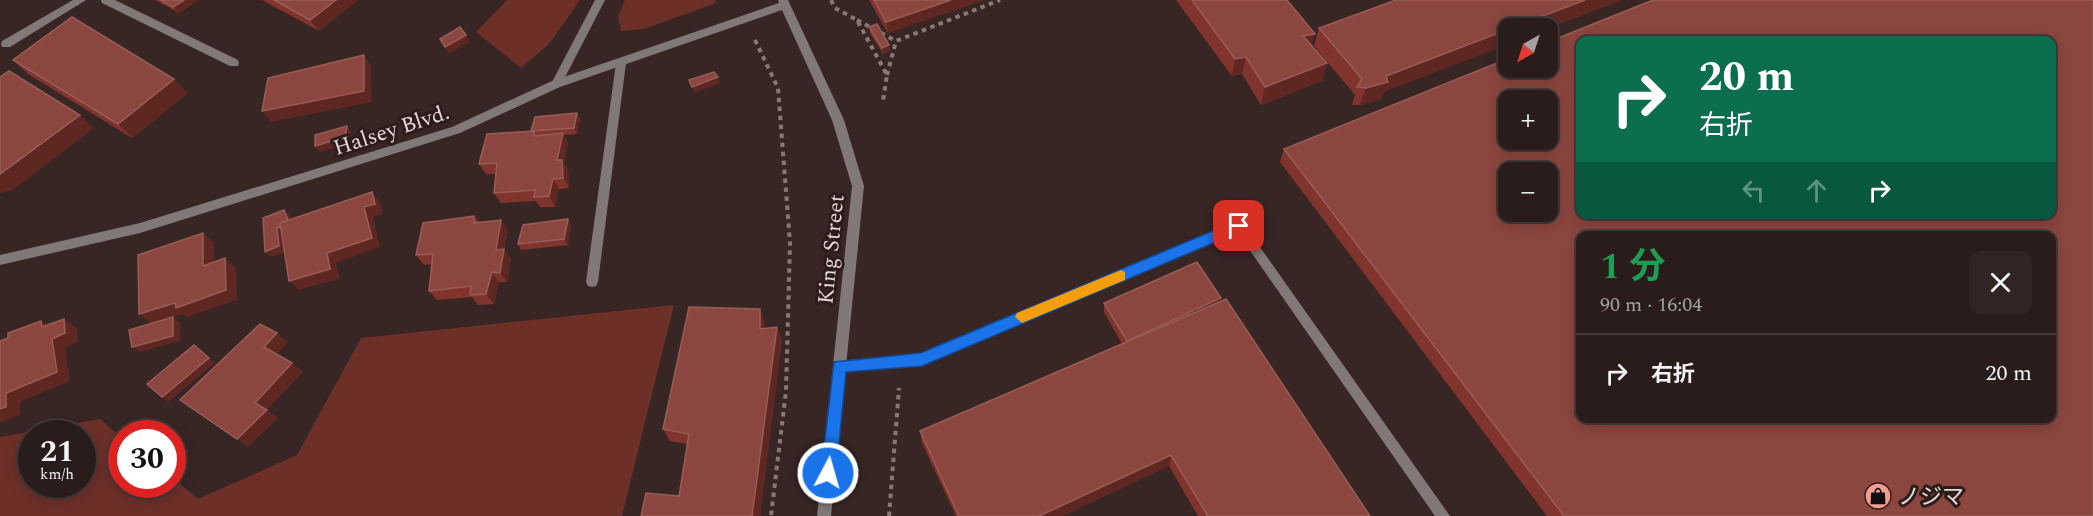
<!DOCTYPE html>
<html lang="ja">
<meta charset="utf-8">
<style>
body{margin:0;font-family:Spectral,"Noto Sans JP",serif;background:#312524;color:#f1f3f6;height:100vh;display:flex;flex-direction:column;font-size:22px;white-space:nowrap}
*{box-sizing:border-box;margin:0}
p{font-size:20px;color:#a5a1a3}
.icon{flex:none;width:33px;height:33px;fill:none;stroke:currentColor;stroke-width:2;stroke-linecap:round;stroke-linejoin:round}
.map{position:relative;flex:1;overflow:hidden}
.details{position:absolute;left:1576px;top:231px;width:480px;height:192px;display:flex;flex-direction:column;background:#291c1b;border-radius:12px;box-shadow:0 3px 15px #0003,0 0 0 2px #453a3a}
.details>*{flex:none}
.hud{position:absolute;left:1576px;top:36px;width:480px;height:183px;border-radius:12px;box-shadow:0 3px 15px #0003,0 0 0 2px #453a3a;background:#0b6e4f;color:#fff;overflow:hidden}
.needle{width:39px;rotate:219deg}
.controls{position:absolute;left:1498px;top:18px;display:grid;gap:12px}
.controls a{display:grid;place-items:center;width:60px;height:60px;border-radius:12px;background:#291c1b;box-shadow:0 3px 15px #0003,0 0 0 2px #453a3a;font-size:30px}
.speed{position:absolute;left:18px;top:420px;display:flex;gap:12px;font-size:30px;font-weight:700;text-align:center}
.speed>*{display:grid;place-content:center;width:78px;height:78px;border-radius:50%;background:#291c1b;box-shadow:0 3px 15px #0003,0 0 0 2px #453a3a;line-height:1}
.speed small{font-size:15px;font-weight:400}
.speed .limit{border:9px solid #d22;background:#fff;color:#111}
.pin{position:absolute;display:grid;place-items:center;width:51px;height:51px;color:#fff;margin:-26px;border-radius:12px;box-shadow:0 3px 9px #0006}
.me{position:absolute;width:66px;margin:-33px;rotate:6deg;stroke-linejoin:round;filter:drop-shadow(0 0 4px #0008)}
.turn{display:flex;align-items:center;gap:21px;height:126px;padding:0 24px;font-size:27px}
.turn .icon{width:78px;height:78px;stroke-width:2.5}
.turn b{display:block;font-size:42px;line-height:51px}
.lanes{display:flex;align-items:center;height:57px;padding:0 24px;background:#0003;justify-content:center;gap:30px;direction:ltr}
.lanes .off{opacity:.35}
.round{display:grid;place-items:center;flex:none;width:63px;height:63px;border-radius:12px;background:#312524}
.headline{display:flex;align-items:center;justify-content:space-between;height:102px;padding:0 24px}
h1{font-size:36px;font-weight:700;line-height:45px;color:#1e9e55}
ul{padding:0;list-style:none}
li{display:flex;align-items:center;gap:18px;height:78px;padding:0 24px;border-top:2px solid #453a3a}
li div{flex:1}
li b{display:block;font-size:22px}
li em{font-style:normal}
.map>svg:first-child{display:block}
.green{fill:#6c3029;fill-rule:evenodd}
.lines{fill:none;stroke-linecap:round;stroke-linejoin:round}
.path{stroke:#887977;stroke-width:4;stroke-dasharray:4.5 4.5;stroke-linecap:butt}
.service{fill:#827877;fill-rule:evenodd}
.minor{fill:#827877;fill-rule:evenodd}
.wall{fill:#80342d}
.shaded-wall{fill:#5e2722}
.building{fill:#8b463f;stroke:#995d57;stroke-width:1.5;fill-rule:evenodd}
.route{fill:#1a73e8;stroke:#114b97;stroke-width:1.5}
.slow{fill:#f59e0b}
.labels{text-anchor:middle;stroke-width:6;stroke-linejoin:round;paint-order:stroke}
.street-label{font-size:22px;fill:#e5d9d7;stroke:#2d1d1a}
.poi-label{font-size:22px;fill:#e5d9d7;stroke:#2d1d1a;text-anchor:start}
</style>
<div class="map">
<svg width="2093" height="516" viewBox="0 0 2093 516">
<rect width="100%" height="100%" fill="#372624"/>
<!-- green -->
<g class="green">
<path d="M 507,0 L 580,0 L 550,43 L 521,68 L 476,32 Z"/>
<path d="M 625,0 L 716,0 L 716,3 L 644,29 L 621,31 L 618,16 Z"/>
<path d="M 674,305 L 622,516 L 0,516 L 0,437 L 100,419 L 121,437 L 122,484 L 172,484 L 173,478 L 198,499 L 297,455 L 361,338 ZM 32,434 L 82,434 L 82,484 L 32,484 Z"/>
</g>
<g class="lines">
<!-- path -->
<g class="path">
<path d="M 831,0 L 835,8 L 857,20 L 887,75 L 883,101"/>
<path d="M 857,20 L 896,41"/>
<path d="M 755,40 L 778,88 L 790,243 L 786,391 L 771,516"/>
<path d="M 887,75 L 896,41 L 1000,0"/>
<path d="M 889,516 L 899,388"/>
</g>
<!-- service -->
<g class="service">
<path d="M 73,0 L 86,0 L 10,47 L 2,47 L 1,44 L 2,41 Z"/>
<path d="M 101,0 L 115,0 L 238,60 L 239,63 L 238,66 L 230,66 L 102,3 Z"/>
<path d="M 595,0 L 605,0 L 560,87 L 552,87 L 551,84 Z"/>
<path d="M 621,59 L 626,63 L 598,282 L 596,286 L 592,287 L 588,286 L 586,282 L 616,63 Z"/>
<path d="M 1239,221 L 1243,223 L 1450,516 L 1435,516 L 1237,232 L 922,365 L 839,373 L 834,371 L 833,367 L 834,363 L 839,361 L 921,353 Z"/>
</g>
<!-- minor -->
<path class="minor" d="M 778,0 L 788,0 L 844,120 L 864,186 L 831,516 L 817,516 L 852,186 L 832,120 L 782,10 L 560,87 L 460,133 L 140,233 L 0,265 L 0,255 L 140,223 L 452,127 L 552,81 L 779,3 Z"/>
</g>
<!-- wall -->
<g class="wall">
<path d="M 155,0 L 198,0 L 179,13 Z"/>
<path d="M 262,0 L 358,0 L 319,31 Z"/>
<path d="M 869,0 L 984,0 L 888,33 Z"/>
<path d="M 1176,0 L 1287,0 L 1315,34 L 1311,46 L 1327,63 L 1322,81 L 1261,105 L 1242,74 L 1232,76 Z"/>
<path d="M 1622,0 L 1548,28 L 1509,28 L 1384,92 L 1381,99 L 1360,105 L 1352,105 L 1355,95 L 1314,46 L 1319,28 Z"/>
<path d="M 869,27 L 889,45 L 890,51 L 883,54 L 870,33 Z"/>
<path d="M 13,60 L 188,93 L 132,138 L 28,74 Z"/>
<path d="M 577,113 L 580,119 L 577,134 L 564,135 L 568,143 L 564,163 L 568,170 L 569,188 L 559,189 L 555,207 L 540,207 L 536,201 L 501,203 L 494,193 L 496,174 L 486,174 L 479,164 L 531,131 Z"/>
<path d="M 1284,149 L 2093,516 L 1547,516 L 1280,162 Z"/>
<path d="M 474,216 L 479,222 L 508,230 L 504,250 L 511,259 L 507,282 L 499,282 L 494,304 L 478,305 L 472,297 L 437,300 L 429,291 L 432,264 L 424,265 L 416,255 Z"/>
<path d="M 568,219 L 571,225 L 568,245 L 521,250 L 518,244 Z"/>
<path d="M 1221,298 L 1220,301 L 1370,516 L 1198,516 L 1169,466 L 1062,516 L 956,516 L 922,443 L 920,431 L 1122,344 L 1104,312 L 1104,303 Z"/>
<path d="M 760,309 L 765,323 L 765,328 L 782,340 L 760,516 L 641,516 L 679,496 L 687,444 L 670,441 L 663,429 Z"/>
</g>
<!-- shaded-wall -->
<g class="shaded-wall">
<path d="M 184,0 L 198,0 L 179,13 L 173,7 Z"/>
<path d="M 336,0 L 358,0 L 319,31 L 310,20 Z"/>
<path d="M 951,0 L 984,0 L 888,33 L 886,22 Z"/>
<path d="M 1585,0 L 1622,0 L 1548,28 L 1511,28 Z"/>
<path d="M 1509,29 L 1509,44 L 1384,92 L 1381,99 L 1360,105 L 1366,88 L 1386,76 Z"/>
<path d="M 1315,34 L 1310,52 L 1303,36 Z"/>
<path d="M 466,35 L 470,42 L 449,53 L 445,47 Z"/>
<path d="M 889,45 L 890,51 L 883,54 L 882,48 Z"/>
<path d="M 364,55 L 371,66 L 372,102 L 271,122 L 262,111 Z"/>
<path d="M 1246,57 L 1242,74 L 1232,76 L 1235,59 Z"/>
<path d="M 1327,63 L 1322,81 L 1261,105 L 1265,87 Z"/>
<path d="M 718,77 L 720,83 L 694,93 L 692,87 Z"/>
<path d="M 174,79 L 188,93 L 132,138 L 118,124 Z"/>
<path d="M 577,113 L 580,119 L 577,134 L 574,128 Z"/>
<path d="M 80,115 L 94,128 L 13,190 L 0,193 L 0,174 Z"/>
<path d="M 347,126 L 351,132 L 350,143 L 320,152 L 315,146 Z"/>
<path d="M 563,133 L 568,143 L 564,163 L 568,170 L 569,188 L 563,178 L 557,160 Z"/>
<path d="M 553,179 L 559,189 L 555,207 L 549,196 Z"/>
<path d="M 372,192 L 380,202 L 383,214 L 373,217 L 380,247 L 336,263 L 340,279 L 299,290 L 289,281 L 327,253 L 364,207 Z"/>
<path d="M 284,210 L 290,215 L 294,230 L 285,252 L 271,257 L 265,252 L 277,228 Z"/>
<path d="M 568,219 L 571,225 L 568,245 L 564,239 Z"/>
<path d="M 501,220 L 508,230 L 504,250 L 511,259 L 507,282 L 500,273 L 496,250 Z"/>
<path d="M 203,233 L 214,243 L 214,275 L 203,266 Z"/>
<path d="M 225,258 L 236,268 L 237,300 L 187,317 L 183,314 L 151,324 L 139,314 Z"/>
<path d="M 492,272 L 499,282 L 494,304 L 486,294 Z"/>
<path d="M 1221,298 L 1219,308 L 1126,350 L 1127,341 Z"/>
<path d="M 760,309 L 765,323 L 765,342 L 760,329 Z"/>
<path d="M 173,317 L 180,323 L 180,341 L 139,352 L 132,347 Z"/>
<path d="M 64,319 L 77,328 L 78,342 L 65,348 L 70,381 L 20,402 L 20,415 L 0,423 L 0,409 L 6,393 L 52,339 Z"/>
<path d="M 41,321 L 55,330 L 42,327 Z"/>
<path d="M 777,327 L 782,340 L 760,516 L 752,516 Z"/>
<path d="M 277,333 L 288,342 L 275,356 L 264,347 Z"/>
<path d="M 194,345 L 215,363 L 168,402 L 162,397 Z"/>
<path d="M 292,363 L 303,372 L 267,410 L 278,418 L 248,447 L 237,439 L 255,403 Z"/>
<path d="M 1171,455 L 1169,466 L 1062,516 L 1039,516 Z"/>
</g>
<!-- building -->
<g class="building">
<path d="M 161,0 L 184,0 L 173,7 Z"/>
<path d="M 274,0 L 336,0 L 310,20 Z"/>
<path d="M 874,0 L 951,0 L 886,22 Z"/>
<path d="M 1192,0 L 1287,0 L 1315,34 L 1303,36 L 1327,63 L 1265,87 L 1246,57 L 1235,59 Z"/>
<path d="M 1396,0 L 1585,0 L 1386,76 L 1388,82 L 1366,88 L 1357,87 L 1362,79 L 1319,28 Z"/>
<path d="M 1653,0 L 2093,0 L 2093,516 L 1564,516 L 1284,149 L 1509,58 L 1509,68 L 1548,68 L 1548,42 ZM 1581,40 L 2052,40 L 2052,214 L 1581,214 ZM 1509,100 L 1548,100 L 1548,140 L 1509,140 ZM 1509,172 L 1548,172 L 1548,212 L 1509,212 ZM 1581,236 L 2052,236 L 2052,418 L 1581,418 Z"/>
<path d="M 72,17 L 174,79 L 118,124 L 13,60 Z"/>
<path d="M 877,24 L 889,45 L 882,48 L 869,27 Z"/>
<path d="M 460,27 L 466,35 L 445,47 L 440,39 Z"/>
<path d="M 364,55 L 364,91 L 262,111 L 268,78 Z"/>
<path d="M 9,71 L 80,115 L 0,174 L 0,77 Z"/>
<path d="M 714,72 L 718,77 L 692,87 L 689,80 Z"/>
<path d="M 577,113 L 574,128 L 531,131 L 535,117 Z"/>
<path d="M 347,126 L 345,137 L 315,146 L 315,135 Z"/>
<path d="M 534,131 L 534,136 L 563,133 L 557,160 L 562,160 L 563,178 L 553,179 L 549,196 L 534,197 L 535,190 L 494,193 L 497,163 L 479,164 L 487,134 Z"/>
<path d="M 372,192 L 375,204 L 364,207 L 372,238 L 327,253 L 330,269 L 289,281 L 280,223 Z"/>
<path d="M 284,210 L 288,220 L 280,223 L 280,227 L 277,228 L 279,246 L 265,252 L 263,218 Z"/>
<path d="M 474,216 L 474,223 L 501,220 L 496,250 L 504,249 L 500,273 L 492,272 L 486,294 L 470,295 L 471,286 L 429,291 L 433,254 L 416,255 L 423,223 Z"/>
<path d="M 568,219 L 564,239 L 518,244 L 523,225 Z"/>
<path d="M 203,233 L 203,266 L 225,258 L 226,290 L 176,308 L 175,303 L 139,314 L 138,255 Z"/>
<path d="M 1197,262 L 1221,298 L 1127,341 L 1104,303 Z"/>
<path d="M 1226,299 L 1370,516 L 1208,516 L 1171,455 L 1039,516 L 959,516 L 920,431 Z"/>
<path d="M 689,307 L 760,309 L 760,329 L 777,327 L 752,516 L 641,516 L 646,493 L 679,496 L 689,434 L 663,429 Z"/>
<path d="M 173,317 L 173,336 L 132,347 L 129,330 Z"/>
<path d="M 64,319 L 65,333 L 52,339 L 57,372 L 6,393 L 6,407 L 0,409 L 0,341 L 8,338 L 8,333 L 41,321 L 42,327 Z"/>
<path d="M 260,324 L 277,333 L 264,347 L 292,363 L 255,403 L 267,410 L 237,439 L 180,400 Z"/>
<path d="M 194,345 L 209,358 L 162,397 L 147,384 Z"/>
</g>
<!-- route -->
<path class="route" d="M 1239,220 L 1246,226 L 1244,230 L 922,366 L 846,372 L 836,473 L 834,478 L 828,480 L 823,478 L 821,473 L 834,362 L 921,353 Z"/>
<!-- slow -->
<path class="slow" d="M 1121,270 L 1125,272 L 1125,280 L 1022,323 L 1015,317 L 1017,313 Z"/>
<!-- icons -->
<defs>
<symbol id="shop-disc" viewBox="-11 -11 22 22"><circle r="9.5" fill="#f59d90" stroke="#2d1d1a"/><path d="M-5-2.5h2.3a2.7 3.5 0 0 1 5.4 0H5L5.5 6h-11ZM-1.5-2.5h3a1.5 2.3 0 0 0-3 0Z" fill="#111"/></symbol>
</defs>
<g fill-rule="evenodd">
<use href="#shop-disc" x="1863" y="481" width="30" height="30"/>
</g>
<g class="labels">
<!-- street labels -->
<g class="street-label">
<text transform="translate(391 129) rotate(-18)" y="8">Halsey Blvd.</text>
<text transform="translate(830 249) rotate(-84)" y="8">King Street</text>
</g>
<!-- poi labels -->
<g class="poi-label">
<text x="1898" y="504">ノジマ</text>
</g>
</g>
</svg>
<div class="controls">
<a><svg class="needle" viewBox="-14 -14 28 28"><path d="M0-13l5 13h-10z" fill="#e53935"/><path d="M0 13l5-13h-10z" fill="#a5a1a3"/></svg></a>
<a>+</a>
<a>−</a>
</div>
<div class="speed"><div>21<small>km/h</small></div><div class="limit">30</div></div>
<div class="pin" style="left:1239px;top:226px;background:#d93025"><svg class="icon" aria-label="arrive" viewBox="0 0 24 24"><path d="M6 21V4h12l-3 4 3 4H6"/></svg></div>
<svg class="me" style="left:828px;top:473px" viewBox="-20 -20 40 40"><circle r="17" fill="#1a73e8" stroke="#fff" stroke-width="3"/><path d="M0-11L8 9 0 5-8 9z" fill="#fff"/></svg>
<div class="hud">
<div class="turn"><svg class="icon" aria-label="right" viewBox="0 0 24 24"><path d="M7 20v-9h11M14 6l5 5-5 5"/></svg><div><b>20 m</b>右折</div></div>
<div class="lanes"><svg class="icon off" aria-label="left" viewBox="0 0 24 24"><path d="M17 20v-9H6M10 6l-5 5 5 5"/></svg><svg class="icon off" aria-label="ahead" viewBox="0 0 24 24"><path d="M12 20V5M6 11l6-6 6 6"/></svg><svg class="icon" aria-label="right" viewBox="0 0 24 24"><path d="M7 20v-9h11M14 6l5 5-5 5"/></svg></div>
</div>
<section class="details">
<div class="headline"><div><h1>1 分</h1><p>90 m · 16:04</p></div><a class="round"><svg class="icon" aria-label="close" viewBox="0 0 24 24"><path d="M6 6l12 12M18 6L6 18"/></svg></a></div>
<ul>
<li><svg class="icon" aria-label="right" viewBox="0 0 24 24"><path d="M7 20v-9h11M14 6l5 5-5 5"/></svg><div><b>右折</b></div><em>20 m</em></li>
</ul>
</section>
</div>
